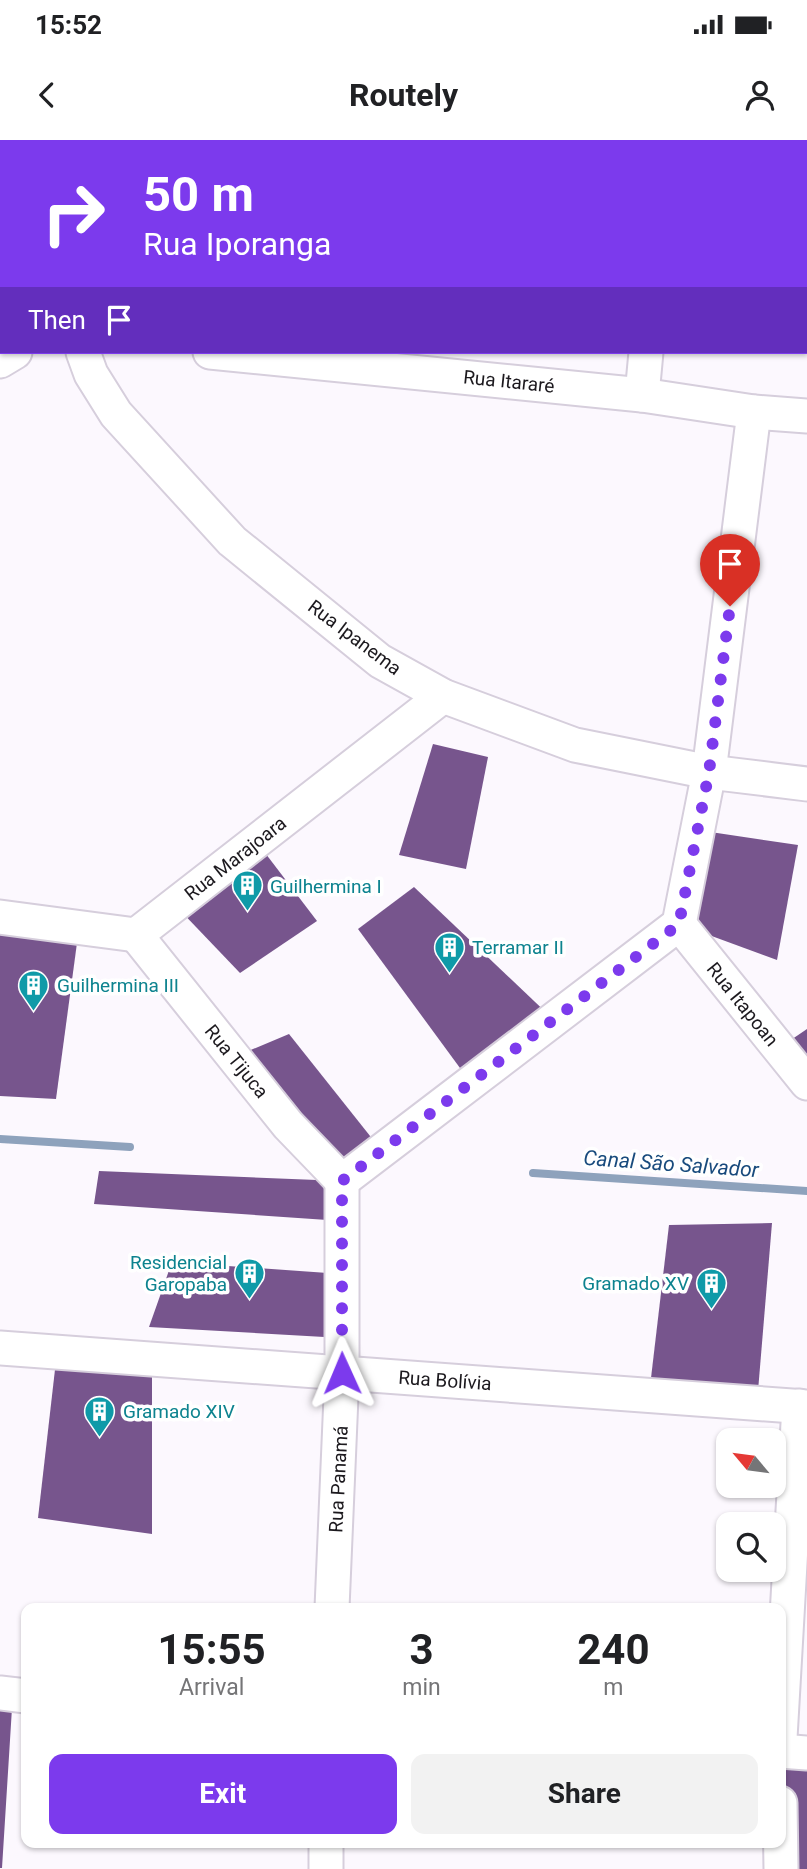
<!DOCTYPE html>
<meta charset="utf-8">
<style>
body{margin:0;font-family:Roboto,sans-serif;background:#f2f2f2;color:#202124;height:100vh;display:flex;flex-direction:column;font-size:26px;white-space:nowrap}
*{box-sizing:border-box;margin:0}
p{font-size:23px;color:#757577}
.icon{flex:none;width:38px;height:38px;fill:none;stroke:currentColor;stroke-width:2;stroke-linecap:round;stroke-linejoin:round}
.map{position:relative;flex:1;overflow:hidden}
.panel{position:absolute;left:21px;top:1463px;width:765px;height:245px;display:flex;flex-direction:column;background:#fff;border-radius:14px;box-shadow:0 2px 5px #0004}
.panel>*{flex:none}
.guide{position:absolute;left:0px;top:0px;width:808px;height:214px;box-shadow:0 2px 5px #0004;background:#7c3aed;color:#fff;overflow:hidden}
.needle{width:46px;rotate:299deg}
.controls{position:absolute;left:716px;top:1288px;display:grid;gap:14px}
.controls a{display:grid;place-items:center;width:70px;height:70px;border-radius:14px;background:#fff;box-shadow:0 2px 5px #0004;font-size:35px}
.pin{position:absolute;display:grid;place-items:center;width:60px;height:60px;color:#fff;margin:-72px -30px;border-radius:50% 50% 50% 0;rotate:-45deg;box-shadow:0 0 7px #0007}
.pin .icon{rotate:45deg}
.me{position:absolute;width:77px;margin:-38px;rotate:359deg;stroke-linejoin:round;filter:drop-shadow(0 0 5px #0008)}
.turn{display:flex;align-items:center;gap:24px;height:147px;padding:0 28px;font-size:32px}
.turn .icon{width:91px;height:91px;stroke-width:2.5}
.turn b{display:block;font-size:49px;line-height:60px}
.then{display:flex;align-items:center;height:66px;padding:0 28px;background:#0003;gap:14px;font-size:26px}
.eta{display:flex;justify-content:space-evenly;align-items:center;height:119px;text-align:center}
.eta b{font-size:42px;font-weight:700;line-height:49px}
.cta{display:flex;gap:14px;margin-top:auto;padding:14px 28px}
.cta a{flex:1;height:80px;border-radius:14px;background:#7c3aed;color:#fff;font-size:28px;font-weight:700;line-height:80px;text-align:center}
.cta a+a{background:#f2f2f2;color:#202124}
.status{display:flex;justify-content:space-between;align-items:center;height:49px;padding:0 35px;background:#fff;direction:ltr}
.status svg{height:19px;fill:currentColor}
header{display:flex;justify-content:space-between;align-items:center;height:91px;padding:0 28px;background:#fff;font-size:32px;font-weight:700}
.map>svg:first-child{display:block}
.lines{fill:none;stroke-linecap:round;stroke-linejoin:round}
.stream{stroke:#8ea2bc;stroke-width:8}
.building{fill:#77558d}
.minor-casing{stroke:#d6cedc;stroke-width:37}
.minor{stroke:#fff;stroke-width:33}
.route{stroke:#7c3aed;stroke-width:12;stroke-dasharray:0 21.6}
.labels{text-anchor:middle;stroke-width:7;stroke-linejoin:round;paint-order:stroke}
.street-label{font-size:19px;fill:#1c191e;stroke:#fff}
.culture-label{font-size:19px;fill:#0d838f;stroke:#fff;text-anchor:start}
.water-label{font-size:21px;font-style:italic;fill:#194b7d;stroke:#fff}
</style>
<div class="status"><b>15:52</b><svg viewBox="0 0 49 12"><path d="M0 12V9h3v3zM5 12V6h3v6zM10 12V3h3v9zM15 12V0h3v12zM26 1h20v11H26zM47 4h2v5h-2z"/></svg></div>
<header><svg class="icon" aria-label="back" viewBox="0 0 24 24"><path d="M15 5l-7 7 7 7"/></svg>Routely<svg class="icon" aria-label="person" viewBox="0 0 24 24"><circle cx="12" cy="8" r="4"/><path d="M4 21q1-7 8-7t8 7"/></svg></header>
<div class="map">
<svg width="807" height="1729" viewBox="0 0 807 1729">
<rect width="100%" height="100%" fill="#fcf8fe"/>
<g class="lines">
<!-- stream -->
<g class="stream">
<path d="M 0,999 L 130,1007"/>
<path d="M 533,1033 L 807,1051"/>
</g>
</g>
<!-- building -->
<g class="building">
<path d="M 433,604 L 488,617 L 466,729 L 399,715 Z"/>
<path d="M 697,690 L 798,705 L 777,820 L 679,784 Z"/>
<path d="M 256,701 L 317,781 L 240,833 L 175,765 Z"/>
<path d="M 414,747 L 554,880 L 471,943 L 358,789 Z"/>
<path d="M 0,777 L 79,788 L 56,959 L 0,956 Z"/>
<path d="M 807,889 L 807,943 L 779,908 Z"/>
<path d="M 289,894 L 382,1011 L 342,1041 L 234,917 Z"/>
<path d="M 99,1031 L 342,1041 L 342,1081 L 94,1064 Z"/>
<path d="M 772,1083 L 757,1263 L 649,1255 L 669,1085 Z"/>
<path d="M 172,1122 L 342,1134 L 342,1198 L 149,1187 Z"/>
<path d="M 57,1212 L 152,1219 L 152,1394 L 38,1378 Z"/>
<path d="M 0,1567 L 12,1568 L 2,1728 L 0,1728 Z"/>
<path d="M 780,1611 L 807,1613 L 807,1729 L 781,1729 Z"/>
</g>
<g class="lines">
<defs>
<g id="minor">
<path d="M 6,2 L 6,0"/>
<path d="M 665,2 L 665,0"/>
<path d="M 0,62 L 2,43"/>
<path d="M 0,115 L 2,116"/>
<path d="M 83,212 L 91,234 L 116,274 L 232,401 L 380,521 L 443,556 L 575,605 L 709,632 L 807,644"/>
<path d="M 210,212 L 642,255 L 754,272 L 807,276"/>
<path d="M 0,221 L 15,212"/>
<path d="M 642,255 L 646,212"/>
<path d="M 0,777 L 136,795 L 443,556"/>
<path d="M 679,784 L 807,943"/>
<path d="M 136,795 L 288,985 L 342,1041"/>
<path d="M 342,1041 L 679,784 L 709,632 L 754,272"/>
<path d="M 0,1208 L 807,1267"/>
<path d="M 332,1468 L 342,1233 L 342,1041"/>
<path d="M 0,1553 L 26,1556"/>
<path d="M 780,1598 L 799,1266"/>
<path d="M 780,1611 L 807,1613"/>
<path d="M 780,1663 L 781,1729"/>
<path d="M 326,1729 L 326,1703"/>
</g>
</defs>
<!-- minor casing -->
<use href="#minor" class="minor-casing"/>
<!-- minor -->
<use href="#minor" class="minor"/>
</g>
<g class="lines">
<!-- route -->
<path class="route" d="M 342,1233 L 342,1041 L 679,784 L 709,632 L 730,466"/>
</g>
<!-- icons -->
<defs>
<symbol id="building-pin" viewBox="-11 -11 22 30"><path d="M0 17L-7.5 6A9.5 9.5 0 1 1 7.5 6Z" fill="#0f9aa8" stroke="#fff"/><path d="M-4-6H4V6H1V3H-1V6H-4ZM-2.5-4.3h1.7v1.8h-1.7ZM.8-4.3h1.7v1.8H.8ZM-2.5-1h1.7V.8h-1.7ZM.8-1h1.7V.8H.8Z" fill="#fff"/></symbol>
</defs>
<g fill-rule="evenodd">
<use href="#building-pin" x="230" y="728" width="35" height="47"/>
<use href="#building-pin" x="432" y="790" width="35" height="47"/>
<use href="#building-pin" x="16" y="828" width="35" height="47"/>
<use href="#building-pin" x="232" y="1116" width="35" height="47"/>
<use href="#building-pin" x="694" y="1126" width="35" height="47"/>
<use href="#building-pin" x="82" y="1254" width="35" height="47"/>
</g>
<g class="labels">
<!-- street labels -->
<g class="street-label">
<text transform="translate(509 241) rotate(6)" y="7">Rua Itararé</text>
<text transform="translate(355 497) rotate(37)" y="7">Rua Ipanema</text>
<text transform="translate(235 718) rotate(-38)" y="7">Rua Marajoara</text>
<text transform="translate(743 864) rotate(51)" y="7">Rua Itapoan</text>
<text transform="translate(237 921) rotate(51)" y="7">Rua Tijuca</text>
<text transform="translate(445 1240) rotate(4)" y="7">Rua Bolívia</text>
<text transform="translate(338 1339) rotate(-87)" y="7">Rua Panamá</text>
</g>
<!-- culture labels -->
<g class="culture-label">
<text x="270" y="753">Guilhermina I</text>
<text x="472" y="814">Terramar II</text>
<text x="57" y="852">Guilhermina III</text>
<text x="227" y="1129" text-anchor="end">Residencial<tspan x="227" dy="22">Garopaba</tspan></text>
<text x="689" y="1150" text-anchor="end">Gramado XV</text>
<text x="123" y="1278">Gramado XIV</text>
</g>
<!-- water labels -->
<g class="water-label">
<text transform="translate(671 1024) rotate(4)" y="7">Canal São Salvador</text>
</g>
</g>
</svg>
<div class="controls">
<a><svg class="needle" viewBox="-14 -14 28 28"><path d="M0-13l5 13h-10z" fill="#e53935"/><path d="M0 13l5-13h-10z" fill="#757577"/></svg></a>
<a><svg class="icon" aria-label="search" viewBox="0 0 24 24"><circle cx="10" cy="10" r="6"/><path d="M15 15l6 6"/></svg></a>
</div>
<div class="pin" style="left:730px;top:466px;background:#d93025"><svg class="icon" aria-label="arrive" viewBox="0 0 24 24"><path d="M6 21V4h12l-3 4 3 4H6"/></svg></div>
<svg class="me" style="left:342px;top:1233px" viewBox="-20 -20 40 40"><path d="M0-17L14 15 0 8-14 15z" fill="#7c3aed" stroke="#fff" stroke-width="4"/></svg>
<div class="guide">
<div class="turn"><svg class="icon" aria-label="right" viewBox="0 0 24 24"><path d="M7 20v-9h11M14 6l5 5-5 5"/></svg><div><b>50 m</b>Rua Iporanga</div></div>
<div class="then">Then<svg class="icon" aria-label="arrive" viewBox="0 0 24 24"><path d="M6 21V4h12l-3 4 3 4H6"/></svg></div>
</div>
<section class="panel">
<div class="eta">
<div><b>15:55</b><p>Arrival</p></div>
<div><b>3</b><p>min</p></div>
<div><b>240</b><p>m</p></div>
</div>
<div class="cta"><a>Exit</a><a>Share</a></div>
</section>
</div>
